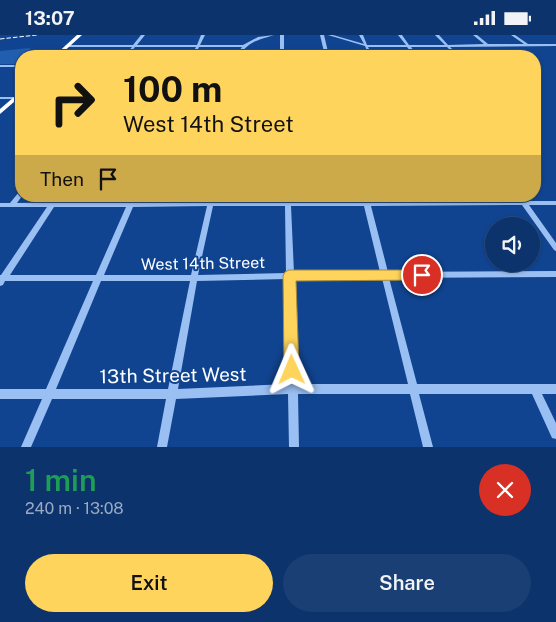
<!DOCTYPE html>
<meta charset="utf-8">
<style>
body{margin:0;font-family:"Public Sans",sans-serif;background:#1a3f74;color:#f1f3f6;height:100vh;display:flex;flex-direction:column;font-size:19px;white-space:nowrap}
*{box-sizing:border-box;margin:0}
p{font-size:16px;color:#9aaac2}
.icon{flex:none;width:28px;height:28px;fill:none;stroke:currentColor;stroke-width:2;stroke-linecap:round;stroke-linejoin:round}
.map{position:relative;height:412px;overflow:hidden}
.side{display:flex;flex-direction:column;background:#0c336c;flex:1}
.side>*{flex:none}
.top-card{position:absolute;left:15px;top:15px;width:526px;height:152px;border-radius:20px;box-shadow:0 1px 4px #0004,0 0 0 1px #2c4e7f;background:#ffd45c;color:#111;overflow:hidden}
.tools{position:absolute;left:485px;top:182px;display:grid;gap:10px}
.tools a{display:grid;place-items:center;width:55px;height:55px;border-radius:50%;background:#0c336c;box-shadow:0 1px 4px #0004,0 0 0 1px #2c4e7f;font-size:25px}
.pin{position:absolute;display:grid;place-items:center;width:42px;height:42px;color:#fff;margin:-21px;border:2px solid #fff;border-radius:50%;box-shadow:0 1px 5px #0007}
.me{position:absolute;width:55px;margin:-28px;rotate:359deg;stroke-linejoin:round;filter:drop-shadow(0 0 4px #0008)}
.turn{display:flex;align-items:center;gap:18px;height:105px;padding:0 25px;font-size:22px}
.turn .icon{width:65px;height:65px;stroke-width:2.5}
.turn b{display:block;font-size:35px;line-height:42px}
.then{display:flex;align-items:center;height:48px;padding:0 25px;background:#0003;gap:10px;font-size:19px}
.round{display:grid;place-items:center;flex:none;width:52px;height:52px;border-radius:26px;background:#1a3f74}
.overview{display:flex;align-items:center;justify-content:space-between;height:85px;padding:0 25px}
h1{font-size:30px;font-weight:600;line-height:38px;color:#1e9e55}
.action{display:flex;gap:10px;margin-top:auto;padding:10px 25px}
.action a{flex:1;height:58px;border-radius:30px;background:#ffd45c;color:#111;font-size:20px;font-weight:600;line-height:58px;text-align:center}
.action a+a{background:#1a3f74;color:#f1f3f6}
.status{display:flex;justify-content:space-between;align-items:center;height:35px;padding:0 25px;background:#0c336c;direction:ltr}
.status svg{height:14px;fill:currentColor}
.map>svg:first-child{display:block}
.green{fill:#215eb0}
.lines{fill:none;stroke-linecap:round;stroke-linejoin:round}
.minor{fill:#9ac0f3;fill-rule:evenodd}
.highway{fill:#fff;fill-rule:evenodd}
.rail{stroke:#fff;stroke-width:1;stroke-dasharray:4.5 2;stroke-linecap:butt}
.route{fill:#ffd45c;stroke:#a68a3c}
.labels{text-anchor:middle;stroke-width:4;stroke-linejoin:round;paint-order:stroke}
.street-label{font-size:16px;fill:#fff;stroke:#104490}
.near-street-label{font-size:19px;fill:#fff;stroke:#104490}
</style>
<div class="status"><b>13:07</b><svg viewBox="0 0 49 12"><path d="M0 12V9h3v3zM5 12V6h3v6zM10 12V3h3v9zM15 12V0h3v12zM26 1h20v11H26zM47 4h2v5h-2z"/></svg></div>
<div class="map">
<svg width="556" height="412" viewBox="0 0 556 412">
<rect width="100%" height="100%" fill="#104490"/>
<!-- green -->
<g class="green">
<path d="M 30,13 L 30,17 L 59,16 L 53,21 L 21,21 L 21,29 L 0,29 L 0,16 Z"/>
<path d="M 365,161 L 519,161 L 524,168 L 366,169 Z"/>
</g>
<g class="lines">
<!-- minor -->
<g class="minor">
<path d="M 141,0 L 145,0 L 137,10 L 197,10 L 201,0 L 205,0 L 200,10 L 243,10 L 258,2 L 274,0 C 257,6 250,5 239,21 L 235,21 L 242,12 L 199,12 L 195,21 L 191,21 L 196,12 L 135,12 L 128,21 L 124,21 L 132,12 L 67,12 L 65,11 L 67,10 L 133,10 Z"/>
<rect x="280" y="0" width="4" height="21"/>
<path d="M 320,0 L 324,0 L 329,21 L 325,21 Z"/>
<path d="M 328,0 L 333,0 L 364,9 L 359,0 L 363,0 L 367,10 L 406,10 L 398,0 L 402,0 L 409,10 L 445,10 L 435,0 L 439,0 L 448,10 L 484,9 L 473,0 L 477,0 L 488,9 L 524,9 L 511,0 L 515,0 L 528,9 L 556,9 L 556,11 L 450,12 L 460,21 L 456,21 L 447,12 L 411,12 L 418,21 L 414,21 L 407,12 L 368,12 L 373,21 L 369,21 L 365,11 Z"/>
<rect x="0" y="30" width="21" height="2"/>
<rect x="0" y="62" width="21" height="2"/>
<path d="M 21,156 L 22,161 L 17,168 L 128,167 L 131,161 L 137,161 L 134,167 L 208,167 L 209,161 L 215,161 L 214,167 L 285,167 L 285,161 L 291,161 L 291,167 L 363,167 L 362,161 L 368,161 L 369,167 L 519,166 L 516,161 L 522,161 L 526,166 L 556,166 L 556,170 L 529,170 L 556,208 L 556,216 L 554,215 L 522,170 L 371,171 L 388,237 L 556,236 L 556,242 L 389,243 L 417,349 L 556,349 L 556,359 L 542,359 L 556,388 L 556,404 L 552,403 L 532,359 L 419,359 L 433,412 L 423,412 L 410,359 L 298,359 L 299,412 L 289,412 L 288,359 L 176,364 L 167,412 L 157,412 L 166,364 L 52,364 L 31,412 L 21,412 L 42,364 L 0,364 L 0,354 L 46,354 L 93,246 L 5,246 L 3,250 L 0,251 L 0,240 L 1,240 L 47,172 L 0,172 L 0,168 L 10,168 L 19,157 ZM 207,171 L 191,240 L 104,240 L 133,172 ZM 213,171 L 285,171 L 286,238 L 198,240 ZM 291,171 L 364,171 L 380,237 L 294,238 ZM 54,172 L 126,172 L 96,240 L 10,240 ZM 382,243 L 408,349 L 297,349 L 294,244 ZM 286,244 L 288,349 L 178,354 L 197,246 ZM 101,246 L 190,246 L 168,354 L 56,354 Z"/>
</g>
<!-- highway -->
<g class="highway">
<path d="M 77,0 L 82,0 L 59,21 L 54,21 Z"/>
<path d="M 21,56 L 21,61 L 0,79 L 0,74 Z"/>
</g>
<!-- rail -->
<path class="rail" d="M 0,4 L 37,0"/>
</g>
<!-- route -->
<path class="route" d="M 289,235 L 422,235 L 427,236 L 428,240 L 427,244 L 422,245 L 296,246 L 299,335 L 297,341 L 292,343 L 286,341 L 284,335 L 283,241 L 285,237 Z"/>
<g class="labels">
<!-- street labels -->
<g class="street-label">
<text transform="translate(203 228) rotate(-1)" y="6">West 14th Street</text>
</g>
<!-- near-street labels -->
<g class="near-street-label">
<text transform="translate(173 340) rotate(-1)" y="7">13th Street West</text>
</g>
</g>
</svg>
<div class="tools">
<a><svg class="icon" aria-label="sound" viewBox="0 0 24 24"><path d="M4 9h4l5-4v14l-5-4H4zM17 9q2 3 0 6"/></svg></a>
</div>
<div class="pin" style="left:422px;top:240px;background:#d93025"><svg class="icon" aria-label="arrive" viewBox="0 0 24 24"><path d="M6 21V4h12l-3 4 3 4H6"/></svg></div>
<svg class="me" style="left:292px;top:335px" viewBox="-20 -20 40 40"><path d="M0-17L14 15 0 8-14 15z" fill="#ffd45c" stroke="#fff" stroke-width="4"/></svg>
<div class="top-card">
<div class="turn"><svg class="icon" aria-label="right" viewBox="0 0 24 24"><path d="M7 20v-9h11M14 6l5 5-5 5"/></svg><div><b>100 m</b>West 14th Street</div></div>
<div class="then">Then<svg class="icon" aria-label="arrive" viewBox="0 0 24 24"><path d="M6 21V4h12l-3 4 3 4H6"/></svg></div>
</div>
</div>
<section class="side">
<div class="overview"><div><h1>1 min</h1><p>240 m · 13:08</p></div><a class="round" style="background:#d93025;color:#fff"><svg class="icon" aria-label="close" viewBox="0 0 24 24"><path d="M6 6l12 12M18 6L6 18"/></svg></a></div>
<div class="action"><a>Exit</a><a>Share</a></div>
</section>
